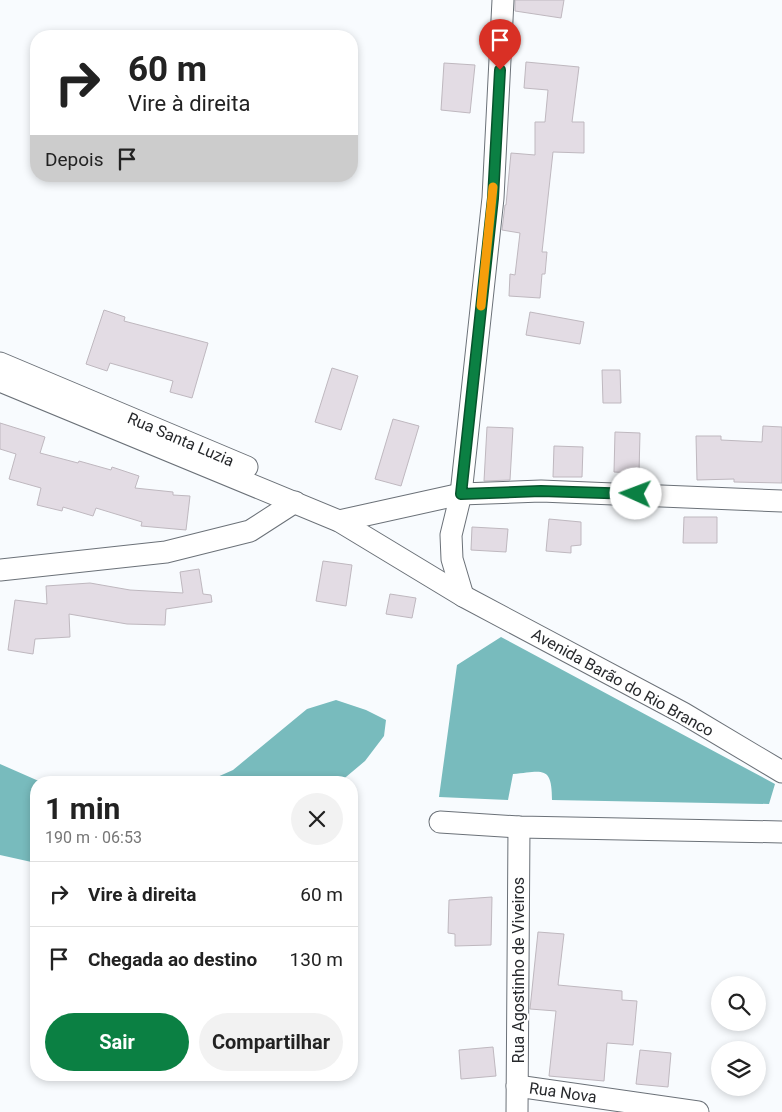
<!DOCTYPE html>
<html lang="pt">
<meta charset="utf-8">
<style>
body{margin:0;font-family:Roboto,sans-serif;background:#f2f2f2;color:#222;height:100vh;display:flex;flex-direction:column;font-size:19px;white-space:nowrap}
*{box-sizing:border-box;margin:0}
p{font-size:16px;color:#767676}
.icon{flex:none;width:28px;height:28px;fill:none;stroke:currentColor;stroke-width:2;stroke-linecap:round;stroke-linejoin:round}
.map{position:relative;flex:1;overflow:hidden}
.sheet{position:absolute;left:30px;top:776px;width:328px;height:305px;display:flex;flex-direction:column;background:#fff;border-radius:20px;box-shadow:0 2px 8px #0003}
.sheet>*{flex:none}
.hud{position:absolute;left:30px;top:30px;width:328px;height:152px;border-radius:20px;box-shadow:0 2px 8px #0003;background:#fff;color:#222;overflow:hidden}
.fabs{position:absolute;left:711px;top:976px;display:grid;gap:10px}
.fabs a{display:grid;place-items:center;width:55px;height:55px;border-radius:50%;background:#fff;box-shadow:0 2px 8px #0003;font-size:25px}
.pin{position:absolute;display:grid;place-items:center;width:42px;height:42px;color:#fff;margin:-51px -21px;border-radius:50% 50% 50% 0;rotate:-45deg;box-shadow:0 0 5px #0007}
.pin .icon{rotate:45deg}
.me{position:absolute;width:55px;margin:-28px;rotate:272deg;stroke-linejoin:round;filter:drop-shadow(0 0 4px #0008)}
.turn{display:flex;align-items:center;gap:18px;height:105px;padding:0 15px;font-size:22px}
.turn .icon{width:65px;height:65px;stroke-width:2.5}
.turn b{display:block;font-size:35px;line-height:42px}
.then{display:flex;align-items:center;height:48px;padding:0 15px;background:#0003;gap:10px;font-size:19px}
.round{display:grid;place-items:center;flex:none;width:52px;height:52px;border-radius:26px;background:#f2f2f2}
.summary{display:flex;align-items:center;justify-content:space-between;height:85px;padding:0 15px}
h1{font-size:30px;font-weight:700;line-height:38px}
.primary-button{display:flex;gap:10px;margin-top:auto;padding:10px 15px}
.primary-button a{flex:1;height:58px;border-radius:30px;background:#0b8043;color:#fff;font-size:20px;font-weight:700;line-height:58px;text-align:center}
.primary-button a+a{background:#f2f2f2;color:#222}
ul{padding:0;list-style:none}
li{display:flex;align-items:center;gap:15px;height:65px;padding:0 15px;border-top:1px solid #e0e0e0}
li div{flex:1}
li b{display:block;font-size:19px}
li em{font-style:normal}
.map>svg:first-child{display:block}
.water{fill:#78bbbd}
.building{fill:#e3dce4;stroke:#bfb8bf}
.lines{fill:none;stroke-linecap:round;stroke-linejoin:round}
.minor-casing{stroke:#6b7178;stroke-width:23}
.minor{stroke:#fff;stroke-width:21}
.route-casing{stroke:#07532c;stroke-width:12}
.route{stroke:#0b8043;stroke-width:9}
.slow{stroke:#f59e0b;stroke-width:9}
.labels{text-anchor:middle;stroke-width:5;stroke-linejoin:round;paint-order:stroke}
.street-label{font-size:16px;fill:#27292c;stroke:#fff}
</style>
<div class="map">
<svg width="782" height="1112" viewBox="0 0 782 1112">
<rect width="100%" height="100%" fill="#f8fbfe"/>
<!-- water -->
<g class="water">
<path d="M 501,637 L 775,784 L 769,804 L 552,800 C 552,765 543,771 513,774 L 508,800 L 439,797 L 457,665 Z"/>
<path d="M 336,700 L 366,710 L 386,720 L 384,736 L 365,761 L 340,782 L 206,782 L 233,770 L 307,709 Z"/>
<path d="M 0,764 L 41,782 L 36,782 L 36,863 L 0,855 Z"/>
</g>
<!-- building -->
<g class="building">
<path d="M 515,0 L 564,0 L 561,18 L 515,11 Z"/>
<path d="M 526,62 L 579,67 L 572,122 L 584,122 L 584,153 L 553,152 L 542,252 L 547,252 L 545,274 L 542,274 L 540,298 L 509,296 L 510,274 L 515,275 L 520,233 L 502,230 L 505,205 L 506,205 L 511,153 L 535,155 L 535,122 L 545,122 L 548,90 L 524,88 Z"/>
<path d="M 444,63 L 475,65 L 470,113 L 441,110 Z"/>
<path d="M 104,310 L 125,317 L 124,321 L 208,343 L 192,398 L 170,392 L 173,381 L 110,363 L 107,371 L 86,364 Z"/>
<path d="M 530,312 L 584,322 L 580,344 L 526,335 Z"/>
<path d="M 332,368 L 358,376 L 341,430 L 315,422 Z"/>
<path d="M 602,370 L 620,370 L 621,403 L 603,403 Z"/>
<path d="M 393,419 L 419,426 L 401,486 L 375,479 Z"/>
<path d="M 0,423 L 45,437 L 40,453 L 78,463 L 79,461 L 111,470 L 112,467 L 139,476 L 135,488 L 173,492 L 173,495 L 190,496 L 186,530 L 141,526 L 142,522 L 96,508 L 93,516 L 63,507 L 62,511 L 37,505 L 41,488 L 9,479 L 16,454 L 0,449 Z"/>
<path d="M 763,426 L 782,427 L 782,483 L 734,482 L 734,479 L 697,480 L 696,436 L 721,436 L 721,440 L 762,442 Z"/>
<path d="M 487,427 L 513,428 L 510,480 L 484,481 Z"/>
<path d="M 615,432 L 640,433 L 639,473 L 614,472 Z"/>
<path d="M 554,446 L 583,447 L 582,477 L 553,477 Z"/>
<path d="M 684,517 L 717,517 L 717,543 L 683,543 Z"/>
<path d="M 549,519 L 581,522 L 581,545 L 571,546 L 571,553 L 546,551 Z"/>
<path d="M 472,527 L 508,529 L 506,552 L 471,550 Z"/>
<path d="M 323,561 L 352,565 L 346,606 L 316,601 Z"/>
<path d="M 199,569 L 203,594 L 211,595 L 212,602 L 166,609 L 165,625 L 127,624 L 69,614 L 70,637 L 35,639 L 33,654 L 8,650 L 15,600 L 47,604 L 46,586 L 90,583 L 130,590 L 183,593 L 180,572 Z"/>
<path d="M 390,594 L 416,598 L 412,618 L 386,614 Z"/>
<path d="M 492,897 L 491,945 L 455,946 L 455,934 L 448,933 L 449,900 Z"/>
<path d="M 538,932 L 564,934 L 558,985 L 622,991 L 622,1000 L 637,1001 L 633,1045 L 607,1043 L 604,1081 L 549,1076 L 556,1011 L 530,1009 Z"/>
<path d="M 493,1047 L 496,1076 L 461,1079 L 459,1050 Z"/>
<path d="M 640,1050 L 671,1053 L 668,1087 L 636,1084 Z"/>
</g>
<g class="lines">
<defs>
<g id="minor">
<path d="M 0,363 L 247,467"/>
<path d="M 0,381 L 339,521 L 463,596 L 683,713 L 782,772"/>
<path d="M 339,521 L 461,494 L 541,491 L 782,501"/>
<path d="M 0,570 L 166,552 L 250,531 L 295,502"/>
<path d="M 463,596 L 452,559 L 451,535 L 461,494 L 493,198 L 503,0"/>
<path d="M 440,822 L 519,827 L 782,832"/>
<path d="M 517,1086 L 698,1112"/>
<path d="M 517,1112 L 519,827"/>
</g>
</defs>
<!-- minor casing -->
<use href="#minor" class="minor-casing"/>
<!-- minor -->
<use href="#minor" class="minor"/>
</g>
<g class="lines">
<defs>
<path id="route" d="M 500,70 L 493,198 L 461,494 L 541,491 L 636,494"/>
</defs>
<!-- route casing -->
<use href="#route" class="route-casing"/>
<!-- route -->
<use href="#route" class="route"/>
<!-- slow -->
<path class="slow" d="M 481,306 L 493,187"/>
</g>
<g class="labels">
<!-- street labels -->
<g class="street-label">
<text transform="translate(181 439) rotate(23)" y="6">Rua Santa Luzia</text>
<text transform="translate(623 682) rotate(29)" y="6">Avenida Barão do Rio Branco</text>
<text transform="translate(518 970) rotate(-90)" y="6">Rua Agostinho de Viveiros</text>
<text transform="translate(563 1092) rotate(8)" y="6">Rua Nova</text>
</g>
</g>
</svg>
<div class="fabs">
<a><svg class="icon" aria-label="search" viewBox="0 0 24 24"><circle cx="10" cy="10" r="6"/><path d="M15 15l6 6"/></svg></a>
<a><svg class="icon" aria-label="layers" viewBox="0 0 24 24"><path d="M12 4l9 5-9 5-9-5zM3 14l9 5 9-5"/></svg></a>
</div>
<div class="pin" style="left:500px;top:70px;background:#d93025"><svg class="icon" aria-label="arrive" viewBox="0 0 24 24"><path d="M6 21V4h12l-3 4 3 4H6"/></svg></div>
<svg class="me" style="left:636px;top:494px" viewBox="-20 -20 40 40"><circle r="19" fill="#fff"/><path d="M0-13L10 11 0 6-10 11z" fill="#0b8043"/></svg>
<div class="hud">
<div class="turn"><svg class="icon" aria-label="right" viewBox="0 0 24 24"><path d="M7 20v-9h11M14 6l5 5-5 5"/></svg><div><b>60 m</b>Vire à direita</div></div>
<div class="then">Depois<svg class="icon" aria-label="arrive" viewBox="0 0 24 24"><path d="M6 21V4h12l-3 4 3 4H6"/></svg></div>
</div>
<section class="sheet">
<div class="summary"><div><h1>1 min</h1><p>190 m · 06:53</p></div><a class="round"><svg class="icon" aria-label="close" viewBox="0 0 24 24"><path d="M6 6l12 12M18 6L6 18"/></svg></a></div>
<ul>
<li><svg class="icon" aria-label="right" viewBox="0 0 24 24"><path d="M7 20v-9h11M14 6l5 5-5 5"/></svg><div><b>Vire à direita</b></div><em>60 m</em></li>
<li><svg class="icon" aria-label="arrive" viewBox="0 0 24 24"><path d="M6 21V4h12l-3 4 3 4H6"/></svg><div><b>Chegada ao destino</b></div><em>130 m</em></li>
</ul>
<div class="primary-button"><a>Sair</a><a>Compartilhar</a></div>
</section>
</div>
